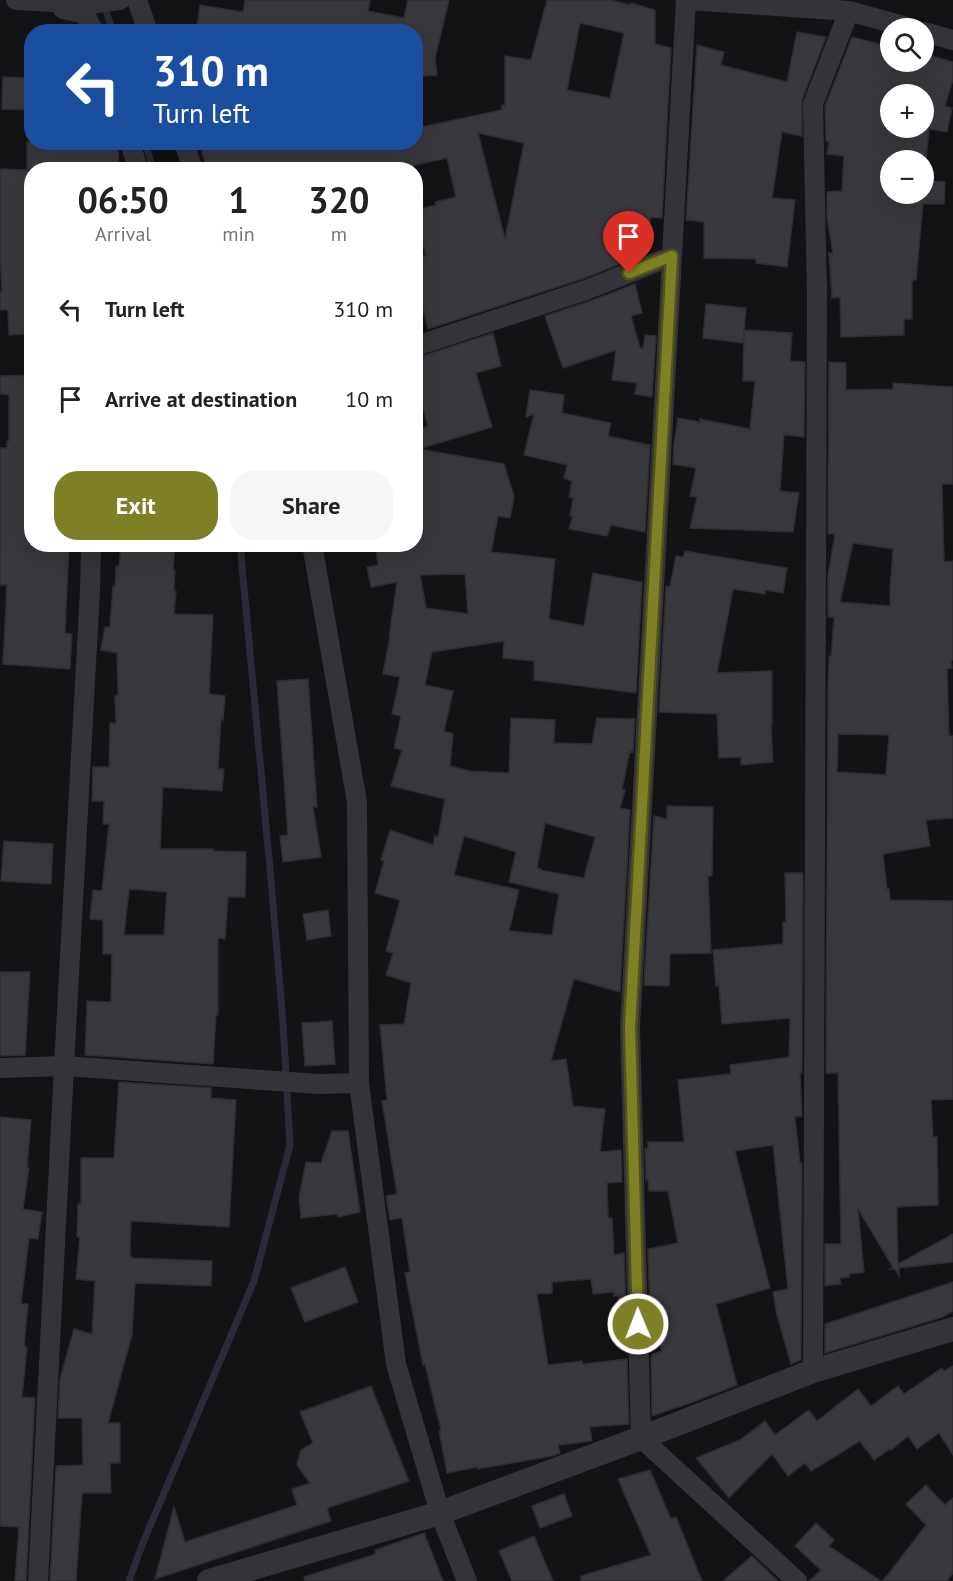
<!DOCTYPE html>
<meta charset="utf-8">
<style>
body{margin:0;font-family:"PT Sans",sans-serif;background:#f6f6f6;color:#222;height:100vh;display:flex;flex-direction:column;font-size:22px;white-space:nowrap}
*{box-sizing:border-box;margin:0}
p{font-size:20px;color:#767676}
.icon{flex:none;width:33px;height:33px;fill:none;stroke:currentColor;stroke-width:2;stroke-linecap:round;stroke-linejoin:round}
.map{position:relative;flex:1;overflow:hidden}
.details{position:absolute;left:24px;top:162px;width:399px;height:390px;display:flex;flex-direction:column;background:#fff;border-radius:24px;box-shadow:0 6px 24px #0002}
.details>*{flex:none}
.guide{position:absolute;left:24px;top:24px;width:399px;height:126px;border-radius:24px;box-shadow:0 6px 24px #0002;background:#1a4fa0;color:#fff;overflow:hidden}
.fabs{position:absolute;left:880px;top:18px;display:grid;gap:12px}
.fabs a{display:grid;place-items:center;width:54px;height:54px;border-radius:50%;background:#fff;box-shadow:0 6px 24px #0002;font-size:30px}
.pin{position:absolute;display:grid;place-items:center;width:51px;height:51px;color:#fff;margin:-62px -26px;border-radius:50% 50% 50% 0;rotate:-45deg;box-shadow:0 0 6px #0007}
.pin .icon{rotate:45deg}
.me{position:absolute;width:66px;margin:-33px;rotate:359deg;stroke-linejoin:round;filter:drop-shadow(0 0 4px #0008)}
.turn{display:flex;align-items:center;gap:21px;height:126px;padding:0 30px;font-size:27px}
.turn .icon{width:78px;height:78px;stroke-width:2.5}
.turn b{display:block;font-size:42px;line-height:51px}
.eta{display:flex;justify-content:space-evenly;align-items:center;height:102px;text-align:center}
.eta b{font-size:36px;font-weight:700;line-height:42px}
.button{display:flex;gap:12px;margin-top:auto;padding:12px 30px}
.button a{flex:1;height:69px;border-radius:24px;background:#7e8026;color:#fff;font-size:24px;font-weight:700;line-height:69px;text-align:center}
.button a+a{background:#f6f6f6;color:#222}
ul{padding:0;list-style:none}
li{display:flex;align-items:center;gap:18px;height:90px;padding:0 30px}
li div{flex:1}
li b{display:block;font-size:22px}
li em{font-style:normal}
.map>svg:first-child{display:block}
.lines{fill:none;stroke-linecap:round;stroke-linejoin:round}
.stream{stroke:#292c38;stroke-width:7}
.building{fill:#38373c;stroke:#2e2c30;stroke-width:1.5;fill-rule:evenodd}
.minor{stroke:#343339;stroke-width:20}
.tertiary{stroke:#343339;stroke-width:24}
.route-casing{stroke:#525319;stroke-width:15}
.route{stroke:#7e8026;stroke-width:10}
</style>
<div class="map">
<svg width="953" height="1581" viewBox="0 0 953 1581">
<rect width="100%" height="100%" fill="#131214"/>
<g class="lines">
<!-- stream -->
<g class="stream">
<path d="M 104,5 L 113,32"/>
<path d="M 145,142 L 153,170"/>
<path d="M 129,1581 L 142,1545 L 254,1281 L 290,1145 L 283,1023 L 271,880 L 240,544"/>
</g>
</g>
<!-- building -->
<g class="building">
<path d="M 245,0 L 370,0 L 368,11 L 404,18 L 408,0 L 449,0 L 435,58 L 437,75 L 416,77 L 416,32 L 196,32 L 200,5 L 243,12 Z"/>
<path d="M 547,0 L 610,0 L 630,5 L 631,3 L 655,10 L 655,44 L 671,48 L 662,218 L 651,217 L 645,254 L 582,279 L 428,329 L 416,282 L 416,259 L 426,255 L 416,217 L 416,210 L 436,205 L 435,202 L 456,197 L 447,158 L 393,170 L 207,170 L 200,145 L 209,142 L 416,142 L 416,128 L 502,110 L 502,105 L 505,106 L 505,56 L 531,60 ZM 580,23 L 624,33 L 610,98 L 567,90 ZM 478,133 L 524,143 L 505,239 Z"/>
<path d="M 797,32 L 826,37 L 802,100 L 802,136 L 782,132 L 772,198 L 795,200 L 787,267 L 756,263 L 756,259 L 704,258 L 704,222 L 686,220 L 697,45 L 724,52 L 721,65 L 787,82 Z"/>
<path d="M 852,37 L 891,47 L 891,62 L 924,62 L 925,54 L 953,62 L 953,79 L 945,106 L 952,108 L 947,132 L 929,129 L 924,181 L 945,182 L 944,204 L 923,204 L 916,280 L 912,280 L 912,319 L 904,319 L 904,335 L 841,337 L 840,297 L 832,298 L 829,253 L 833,253 L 827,218 L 827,192 L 842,191 L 844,156 L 827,154 L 829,142 L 826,141 L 825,106 ZM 891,94 L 924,94 L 924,128 L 891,128 ZM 891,160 L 924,160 L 924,194 L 891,194 Z"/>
<path d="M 3,77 L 32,78 L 32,110 L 2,109 Z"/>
<path d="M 27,142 L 118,142 L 119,170 L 27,170 Z"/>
<path d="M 0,169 L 32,170 L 32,334 L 9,335 L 8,310 L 0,310 L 0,292 L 2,292 L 0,249 Z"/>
<path d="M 635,284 L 642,313 L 631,316 L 640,348 L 643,348 L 645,335 L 656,336 L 652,397 L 635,394 L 637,383 L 612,380 L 616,350 L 563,368 L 545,316 L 590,301 Z"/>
<path d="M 706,304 L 746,308 L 744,330 L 792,333 L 790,361 L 805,362 L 804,437 L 784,435 L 780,491 L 799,493 L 793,532 L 690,528 L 697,497 L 690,496 L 696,468 L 673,464 L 674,443 L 678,418 L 700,422 L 700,419 L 750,429 L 755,381 L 743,381 L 744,332 L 743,343 L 703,338 Z"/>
<path d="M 493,333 L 501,366 L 476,373 L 492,427 L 419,449 L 504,464 L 514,496 L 510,518 L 498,516 L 491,552 L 555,559 L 549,619 L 584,626 L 593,573 L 642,582 L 636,693 L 534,680 L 534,661 L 503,658 L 504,641 L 432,652 L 425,685 L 453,691 L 444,731 L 453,734 L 450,766 L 469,771 L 509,773 L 511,718 L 555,720 L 554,743 L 592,744 L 597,718 L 635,719 L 633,752 L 630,751 L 622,789 L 625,790 L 620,808 L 630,810 L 620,992 L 574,979 L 551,1061 L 566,1059 L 573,1106 L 605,1109 L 600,1152 L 621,1150 L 622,1182 L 607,1183 L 608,1218 L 612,1218 L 614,1255 L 624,1253 L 626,1312 L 620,1313 L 618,1295 L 614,1296 L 614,1292 L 593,1294 L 591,1279 L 552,1282 L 552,1293 L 537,1294 L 548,1365 L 582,1361 L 583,1364 L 627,1359 L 629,1424 L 590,1427 L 592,1441 L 558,1445 L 560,1453 L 552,1456 L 477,1469 L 477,1467 L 447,1473 L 439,1431 L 441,1430 L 425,1364 L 423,1365 L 405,1273 L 410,1272 L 402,1218 L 390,1220 L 386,1196 L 397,1194 L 382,1101 L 387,1100 L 380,1025 L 404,1024 L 411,983 L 386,975 L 393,953 L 386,951 L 400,900 L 375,893 L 384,861 L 381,860 L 390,830 L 433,845 L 435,836 L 438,837 L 445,799 L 391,786 L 402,750 L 394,748 L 401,716 L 392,714 L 400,677 L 383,674 L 390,637 L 389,637 L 397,582 L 371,587 L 367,567 L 378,565 L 375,544 L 416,544 L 416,430 L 428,426 L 416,384 L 416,358 ZM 465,574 L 468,614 L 426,608 L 420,575 ZM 545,823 L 595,837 L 584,878 L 540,870 L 541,869 L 537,868 ZM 464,836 L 516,852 L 509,882 L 559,894 L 552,935 L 509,931 L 519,890 L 454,875 Z"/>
<path d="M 829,362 L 846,363 L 846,390 L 893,389 L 893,383 L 953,387 L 953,484 L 942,484 L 944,562 L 953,561 L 953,660 L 951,660 L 952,668 L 947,669 L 949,736 L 953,736 L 953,818 L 926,820 L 930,846 L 883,854 L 887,889 L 889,889 L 890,900 L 953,901 L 953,1099 L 931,1100 L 933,1137 L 937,1137 L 938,1205 L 897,1207 L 897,1226 L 898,1264 L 953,1234 L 953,1262 L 899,1268 L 899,1276 L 895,1269 L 890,1269 L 893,1267 L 858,1209 L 864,1272 L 849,1274 L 849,1277 L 840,1278 L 841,1284 L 825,1286 L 825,1244 L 841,1244 L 838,1073 L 826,1073 L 828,685 L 829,656 L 831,656 L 834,617 L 828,617 L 828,575 L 835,534 L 828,534 ZM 853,543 L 893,549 L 890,591 L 890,606 L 840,602 ZM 838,734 L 889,735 L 886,775 L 837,772 Z"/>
<path d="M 32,375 L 32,544 L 69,544 L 65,633 L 72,634 L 70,669 L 3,664 L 7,585 L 0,585 L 0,448 L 7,448 L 7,441 L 9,441 L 9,395 L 0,394 L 0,376 Z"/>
<path d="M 530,390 L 564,395 L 562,413 L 611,423 L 608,436 L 650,445 L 645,532 L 611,525 L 607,536 L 569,529 L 573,516 L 570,516 L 573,498 L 569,497 L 572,481 L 564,478 L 567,465 L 524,455 L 534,414 L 526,417 Z"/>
<path d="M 121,544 L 146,544 L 175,547 L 173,570 L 175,570 L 174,591 L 176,591 L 174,614 L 213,615 L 209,694 L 225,696 L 223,720 L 221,719 L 218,769 L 224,769 L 222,791 L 163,787 L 160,849 L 214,849 L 214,851 L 246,852 L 245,897 L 228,897 L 225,939 L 218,938 L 218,1015 L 216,1015 L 213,1064 L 85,1055 L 87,1001 L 111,1002 L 112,954 L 103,954 L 103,920 L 90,919 L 93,890 L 102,891 L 109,824 L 103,824 L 104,801 L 92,801 L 93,767 L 109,767 L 110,723 L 116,723 L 115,696 L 118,696 L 117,653 L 101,650 L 105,627 L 110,627 L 113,586 L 115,586 L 116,566 L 119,566 ZM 129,889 L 167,892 L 164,935 L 124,935 Z"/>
<path d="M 685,551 L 787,568 L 783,593 L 765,590 L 765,594 L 733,589 L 717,673 L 772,671 L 772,726 L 771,726 L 773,762 L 741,765 L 741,757 L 719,758 L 717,714 L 659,712 L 666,586 L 670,587 L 676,556 L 683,557 Z"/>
<path d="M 308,679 L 317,807 L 313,807 L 321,857 L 283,862 L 280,836 L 288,835 L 277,681 Z"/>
<path d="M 667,806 L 713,807 L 712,876 L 708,876 L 711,953 L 670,954 L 669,986 L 644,985 L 654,816 L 667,819 Z"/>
<path d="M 4,841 L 53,844 L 51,884 L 1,881 Z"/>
<path d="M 785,873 L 803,873 L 802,1073 L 800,1073 L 802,1116 L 795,1117 L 800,1163 L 802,1163 L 801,1360 L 791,1364 L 777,1315 L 773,1292 L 788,1289 L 773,1145 L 735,1151 L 770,1288 L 716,1304 L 737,1385 L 693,1402 L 652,1416 L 651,1357 L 652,1357 L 652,1354 L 662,1351 L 651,1309 L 650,1310 L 648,1249 L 678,1243 L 668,1191 L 649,1191 L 648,1180 L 646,1180 L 645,1148 L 648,1148 L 648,1142 L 684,1142 L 678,1080 L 731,1074 L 730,1065 L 789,1057 L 790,1018 L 722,1024 L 719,985 L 716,986 L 713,950 L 783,944 L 783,922 L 786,922 Z"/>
<path d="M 328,910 L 331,936 L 307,940 L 303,914 Z"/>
<path d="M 0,972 L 30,972 L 25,1055 L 0,1056 Z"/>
<path d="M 332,1021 L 335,1064 L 305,1066 L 302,1023 Z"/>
<path d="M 119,1082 L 211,1088 L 211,1098 L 236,1100 L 229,1227 L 131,1221 L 130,1256 L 132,1256 L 132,1258 L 212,1261 L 211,1286 L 135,1283 L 132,1335 L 108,1423 L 120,1423 L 120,1463 L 110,1463 L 111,1493 L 82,1493 L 76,1581 L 50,1581 L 56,1466 L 83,1465 L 82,1418 L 58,1418 L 60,1379 L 74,1329 L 92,1334 L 95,1281 L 76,1279 L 80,1237 L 77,1237 L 78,1204 L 81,1204 L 81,1158 L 114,1158 Z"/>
<path d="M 0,1117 L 31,1120 L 27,1168 L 29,1168 L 23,1209 L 42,1212 L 38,1239 L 29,1238 L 21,1304 L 28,1304 L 24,1346 L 27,1347 L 22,1397 L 35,1398 L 26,1581 L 15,1581 L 19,1527 L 0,1526 Z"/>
<path d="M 332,1131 L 348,1131 L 360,1212 L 338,1217 L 337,1214 L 301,1218 L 299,1197 L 306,1162 L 321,1163 Z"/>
<path d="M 345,1267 L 358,1302 L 305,1322 L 291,1288 Z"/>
<path d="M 953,1282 L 953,1311 L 943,1317 L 825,1353 L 825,1324 Z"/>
<path d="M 953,1366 L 953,1455 L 939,1433 L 917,1449 L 908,1436 L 891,1450 L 890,1449 L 874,1460 L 860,1441 L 811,1471 L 805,1463 L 788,1476 L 772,1454 L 729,1498 L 696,1458 L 740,1440 L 765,1421 L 775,1435 L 809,1410 L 817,1421 L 858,1389 L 871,1406 L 898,1386 L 904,1394 L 942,1368 L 944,1371 Z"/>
<path d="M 371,1386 L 409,1481 L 327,1508 L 331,1521 L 155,1579 L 174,1507 L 185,1542 L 297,1505 L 292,1489 L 310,1483 L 297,1465 L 301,1450 L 313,1443 L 300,1412 Z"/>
<path d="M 650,1470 L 671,1519 L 676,1517 L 702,1581 L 581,1581 L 581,1576 L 651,1555 L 618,1479 Z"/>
<path d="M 926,1485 L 945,1505 L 953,1498 L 953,1573 L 947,1581 L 883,1581 L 926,1525 L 906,1504 Z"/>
<path d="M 564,1494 L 572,1516 L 540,1528 L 532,1506 Z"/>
<path d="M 816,1523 L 834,1540 L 829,1546 L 881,1581 L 809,1581 L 821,1570 L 795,1546 Z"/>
<path d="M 424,1533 L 443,1581 L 305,1581 L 304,1577 L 376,1554 L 375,1550 Z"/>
<path d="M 534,1536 L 553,1581 L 512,1581 L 499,1551 Z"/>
<path d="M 752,1556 L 778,1581 L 723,1581 Z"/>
</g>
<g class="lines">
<!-- minor -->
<g class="minor">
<path d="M 16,0 L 89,4 L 120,0"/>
<path d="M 137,0 L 148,32"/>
<path d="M 686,0 L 630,1027 L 641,1438 L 797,1581"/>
<path d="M 687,0 L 849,11 L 910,28"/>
<path d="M 63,9 L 85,14 L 94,32"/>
<path d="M 924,32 L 953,40"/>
<path d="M 130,142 L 138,170"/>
<path d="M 184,142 L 193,170"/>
<path d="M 416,346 L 586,290 L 672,256"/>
<path d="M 312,544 L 357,802 L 359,1083 L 396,1364 L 440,1513 L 467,1581"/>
<path d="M 0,1068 L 64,1066 L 319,1084 L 359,1083"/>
<path d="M 813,1371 L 817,296 L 813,104 L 849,11"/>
<path d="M 38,1581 L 64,1066 L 90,591 L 91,544"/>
</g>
<!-- tertiary -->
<path class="tertiary" d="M 209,1581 L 440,1513 L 641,1438 L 813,1371 L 953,1329"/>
</g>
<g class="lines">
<defs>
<path id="route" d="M 629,273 L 672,256 L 630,1027 L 638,1324"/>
</defs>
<!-- route casing -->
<use href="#route" class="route-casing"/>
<!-- route -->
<use href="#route" class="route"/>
</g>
</svg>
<div class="fabs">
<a><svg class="icon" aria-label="search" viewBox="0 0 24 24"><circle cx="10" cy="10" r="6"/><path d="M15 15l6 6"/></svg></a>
<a>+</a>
<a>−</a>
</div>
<div class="pin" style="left:629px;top:273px;background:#d93025"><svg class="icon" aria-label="arrive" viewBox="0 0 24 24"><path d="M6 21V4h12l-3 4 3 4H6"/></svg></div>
<svg class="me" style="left:638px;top:1324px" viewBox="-20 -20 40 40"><circle r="17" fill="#7e8026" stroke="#fff" stroke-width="3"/><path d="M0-11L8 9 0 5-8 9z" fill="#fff"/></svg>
<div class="guide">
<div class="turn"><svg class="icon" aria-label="left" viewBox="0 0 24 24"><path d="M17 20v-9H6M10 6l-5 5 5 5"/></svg><div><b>310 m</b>Turn left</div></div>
</div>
<section class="details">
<div class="eta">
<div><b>06:50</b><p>Arrival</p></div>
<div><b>1</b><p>min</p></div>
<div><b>320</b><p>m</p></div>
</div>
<ul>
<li><svg class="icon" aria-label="left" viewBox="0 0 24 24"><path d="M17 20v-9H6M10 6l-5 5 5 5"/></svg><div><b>Turn left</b></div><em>310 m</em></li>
<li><svg class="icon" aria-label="arrive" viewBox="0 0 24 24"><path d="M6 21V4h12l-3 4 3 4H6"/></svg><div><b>Arrive at destination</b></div><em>10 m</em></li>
</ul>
<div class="button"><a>Exit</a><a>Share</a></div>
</section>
</div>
